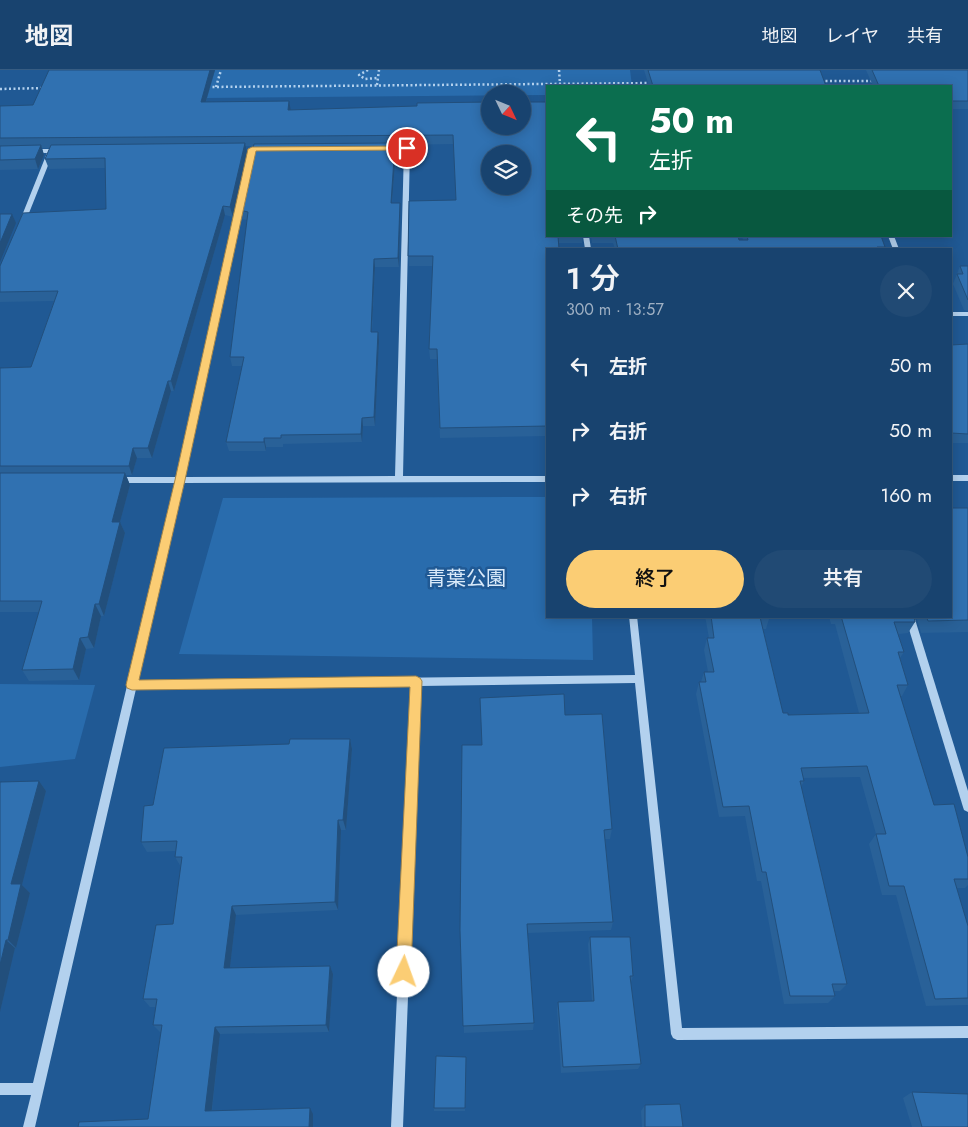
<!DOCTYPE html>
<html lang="ja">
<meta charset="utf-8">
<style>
body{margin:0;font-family:Jost,"Noto Sans JP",sans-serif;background:#214a74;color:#f1f3f6;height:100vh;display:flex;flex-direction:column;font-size:19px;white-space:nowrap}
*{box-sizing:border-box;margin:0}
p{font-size:16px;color:#9fb0c3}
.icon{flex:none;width:28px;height:28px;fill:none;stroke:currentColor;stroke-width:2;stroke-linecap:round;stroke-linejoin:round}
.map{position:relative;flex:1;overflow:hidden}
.panel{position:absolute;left:546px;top:178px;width:406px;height:370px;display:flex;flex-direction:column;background:#18436f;border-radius:0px;box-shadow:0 2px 12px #0003,0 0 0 1px #365c82}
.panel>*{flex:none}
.guide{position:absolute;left:546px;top:15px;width:406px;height:152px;border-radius:0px;box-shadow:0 2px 12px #0003,0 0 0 1px #365c82;background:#0b6e4f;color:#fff;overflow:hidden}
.needle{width:32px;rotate:133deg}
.tools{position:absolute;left:481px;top:15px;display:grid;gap:10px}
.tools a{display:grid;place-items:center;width:50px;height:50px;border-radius:50%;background:#18436f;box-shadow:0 2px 12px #0003,0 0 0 1px #365c82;font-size:25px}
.pin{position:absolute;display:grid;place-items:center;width:42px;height:42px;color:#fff;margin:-21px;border:2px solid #fff;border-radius:50%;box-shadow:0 1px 5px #0007}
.me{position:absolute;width:55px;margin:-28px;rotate:3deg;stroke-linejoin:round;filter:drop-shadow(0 0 4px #0008)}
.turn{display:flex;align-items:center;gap:18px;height:105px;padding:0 20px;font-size:22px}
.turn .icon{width:65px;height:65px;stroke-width:2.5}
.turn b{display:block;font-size:35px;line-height:42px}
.then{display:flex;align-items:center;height:48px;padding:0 20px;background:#0003;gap:10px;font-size:19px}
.round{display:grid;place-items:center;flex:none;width:52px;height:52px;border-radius:26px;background:#214a74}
.summary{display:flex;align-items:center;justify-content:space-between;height:85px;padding:0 20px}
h1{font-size:30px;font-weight:600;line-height:38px}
.button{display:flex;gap:10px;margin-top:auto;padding:10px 20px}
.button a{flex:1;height:58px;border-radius:30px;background:#fbcd74;color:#111;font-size:20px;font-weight:600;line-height:58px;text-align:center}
.button a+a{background:#214a74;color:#f1f3f6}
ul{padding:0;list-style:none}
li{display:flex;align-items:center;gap:15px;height:65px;padding:0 20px}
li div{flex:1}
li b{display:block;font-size:19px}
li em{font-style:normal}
header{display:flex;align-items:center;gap:30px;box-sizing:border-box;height:70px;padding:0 25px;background:#18436f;border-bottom:1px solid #365c82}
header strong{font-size:24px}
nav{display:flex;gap:28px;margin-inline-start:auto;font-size:18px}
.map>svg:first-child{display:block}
.green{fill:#296cad}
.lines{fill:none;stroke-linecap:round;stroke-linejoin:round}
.path{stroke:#b3d1ee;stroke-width:2.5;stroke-dasharray:2 2.5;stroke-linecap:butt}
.minor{fill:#b3d1ee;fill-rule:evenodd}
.wall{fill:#296198}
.shaded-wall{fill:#224f7c}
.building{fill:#3071b1;stroke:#224f7c;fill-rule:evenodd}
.route{fill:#fbcd74;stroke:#a3854b}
.labels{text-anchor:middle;stroke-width:5;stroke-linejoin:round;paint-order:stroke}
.park-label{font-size:20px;fill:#d9eafa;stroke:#205994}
</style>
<header>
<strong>地図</strong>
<nav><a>地図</a><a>レイヤ</a><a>共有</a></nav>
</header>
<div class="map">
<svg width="968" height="1057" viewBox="0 0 968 1057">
<rect width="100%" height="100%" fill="#205994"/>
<!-- green -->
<g class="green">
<path d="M 215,0 L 630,0 L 632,16 L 548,16 L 547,25 L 205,28 Z"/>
<path d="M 547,427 L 548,546 L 592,546 L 593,590 L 179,584 L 223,428 Z"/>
<path d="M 0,614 L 95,615 L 75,689 L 0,697 Z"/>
</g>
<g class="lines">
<!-- path -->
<g class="path">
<path d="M 368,0 L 359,5 L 365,9 L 378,8"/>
<path d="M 559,0 L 560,14"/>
<path d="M 821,11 L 874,11"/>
<path d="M 377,15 L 379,0"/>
<path d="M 208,17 L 652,13"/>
<path d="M 216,17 L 221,0"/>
<path d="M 0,19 L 44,18"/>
</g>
<!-- minor -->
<g class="minor">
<path d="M 384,76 L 407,76 L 410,78 L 403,406 L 548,406 L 548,412 L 183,413 L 138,611 L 635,605 L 629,546 L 637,546 L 682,958 L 968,956 L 968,968 L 677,970 L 673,968 L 671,964 L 635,613 L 420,616 L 403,1057 L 391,1057 L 411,616 L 136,619 L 35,1057 L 23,1057 L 31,1025 L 0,1025 L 0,1013 L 33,1013 L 175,413 L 118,413 L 114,410 L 118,407 L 177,407 L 250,78 L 255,79 L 185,407 L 395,406 L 404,80 L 382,79 L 381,78 Z"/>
<path d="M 61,79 L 63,80 L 63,82 L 53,83 L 25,153 L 20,154 L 19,153 L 47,83 L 31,83 L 28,81 L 31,79 Z"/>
<path d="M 583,166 L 589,166 L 591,179 L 585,179 Z"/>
<path d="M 888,166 L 894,166 L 899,179 L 893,179 Z"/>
<rect x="951" y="242" width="17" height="4"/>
<rect x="951" y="405" width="17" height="6"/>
<path d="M 905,546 L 914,546 L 968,721 L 968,742 L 964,740 L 963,737 Z"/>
</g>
</g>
<!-- wall -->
<g class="wall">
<path d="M 215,0 L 206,32 L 291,40 L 417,36 L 490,32 L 548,166 L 583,166 L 582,173 L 558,173 L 548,179 L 548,366 L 440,368 L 437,289 L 430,289 L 429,279 L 433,196 L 409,196 L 408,186 L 456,130 L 454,74 L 395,75 L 396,82 L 392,133 L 400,142 L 399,197 L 375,197 L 372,262 L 379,271 L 375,356 L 363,356 L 362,372 L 283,374 L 283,377 L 266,377 L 266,381 L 229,381 L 226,372 L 242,296 L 232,296 L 230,287 L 247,150 L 242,149 L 240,140 L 254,76 L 245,76 L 247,83 L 233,147 L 225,145 L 174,321 L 171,321 L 152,388 L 137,388 L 132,405 L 126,405 L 130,415 L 120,452 L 125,463 L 104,546 L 101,546 L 94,578 L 86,579 L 79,610 L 29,611 L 22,600 L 39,542 L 0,542 L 0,298 L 31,297 L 54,231 L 0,232 L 0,196 L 106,139 L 105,98 L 49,99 L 45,89 L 50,78 L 42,78 L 44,85 L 38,99 L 0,100 L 0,36 L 33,35 Z"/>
<path d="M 644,0 L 820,0 L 826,16 L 649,16 Z"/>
<path d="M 866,0 L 968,0 L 968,39 L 951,39 L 951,16 L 873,16 Z"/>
<path d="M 591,166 L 738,166 L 739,170 L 743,170 L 742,166 L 881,166 L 885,177 L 884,179 L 615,179 L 613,173 L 592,173 Z"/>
<path d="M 960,196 L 968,196 L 968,241 L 964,240 L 953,214 Z"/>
<path d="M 968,274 L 968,373 L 951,373 L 951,275 Z"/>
<path d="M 968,438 L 968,562 L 921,563 L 916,546 L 951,546 Z"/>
<path d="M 705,546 L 770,546 L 766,559 L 763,559 L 783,643 L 788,645 L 859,643 L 835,554 L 831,554 L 829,546 L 913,546 L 915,552 L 908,563 L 898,564 L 904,582 L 900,588 L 908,615 L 902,626 L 900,626 L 934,735 L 968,787 L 968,815 L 965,818 L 957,818 L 968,856 L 968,935 L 926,936 L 896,825 L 882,825 L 869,774 L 876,764 L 860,707 L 803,708 L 804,711 L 801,717 L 847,914 L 840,921 L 834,921 L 835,926 L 828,933 L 784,934 L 761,811 L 757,811 L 745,746 L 719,747 L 696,624 L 699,612 L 701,612 L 704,602 L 708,602 L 704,580 L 707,568 L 709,568 Z"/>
<path d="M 565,645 L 612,759 L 610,769 L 605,769 L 613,852 L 611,860 L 528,863 L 534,953 L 533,960 L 464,963 L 460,860 L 481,675 Z"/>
<path d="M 350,669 L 352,679 L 346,760 L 341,760 L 338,840 L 236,845 L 230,898 L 330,896 L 333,904 L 329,962 L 220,964 L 212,1041 L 313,1044 L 148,1049 L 161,962 L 160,962 L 153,955 L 156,937 L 150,937 L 143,929 L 173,854 L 181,797 L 175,787 L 176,781 L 147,782 L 141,772 L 153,735 L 289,674 Z"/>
<path d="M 39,711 L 46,721 L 22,815 L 30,823 L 16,878 L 15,878 L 0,942 L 0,712 Z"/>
<path d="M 590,867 L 633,906 L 631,912 L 641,994 L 638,999 L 561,1003 L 557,939 L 558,932 L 592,931 L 588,874 Z"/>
<path d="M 466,987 L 465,1041 L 434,1041 L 434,1038 Z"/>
<path d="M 912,1022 L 968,1057 L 912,1057 L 903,1028 Z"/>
<path d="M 645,1035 L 683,1057 L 642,1057 L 641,1041 Z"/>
</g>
<!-- shaded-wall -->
<g class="shaded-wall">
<path d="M 210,0 L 215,0 L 203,41 L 201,32 Z"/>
<path d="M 289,31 L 291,41 L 288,40 Z"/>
<path d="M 245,73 L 247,83 L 233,147 L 230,137 Z"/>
<path d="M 395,73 L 396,82 L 391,142 L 391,133 Z"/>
<path d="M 41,75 L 44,85 L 38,99 L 35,89 Z"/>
<path d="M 400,133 L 400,142 L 399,197 L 398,188 Z"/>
<path d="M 223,136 L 225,145 L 174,321 L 171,311 Z"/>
<path d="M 12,144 L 16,153 L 0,192 L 0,173 Z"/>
<path d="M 374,189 L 375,197 L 371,271 L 371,262 Z"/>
<path d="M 378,262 L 379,271 L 375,356 L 374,347 Z"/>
<path d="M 168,311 L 171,321 L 152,388 L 148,378 Z"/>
<path d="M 362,348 L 363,356 L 362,372 L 361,364 Z"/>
<path d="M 264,368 L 266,377 L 266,381 L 264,372 Z"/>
<path d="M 133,378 L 137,388 L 132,405 L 129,396 Z"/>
<path d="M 125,403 L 130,415 L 120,452 L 125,463 L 104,546 L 99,534 L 112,452 Z"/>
<path d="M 95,534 L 101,546 L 94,578 L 88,567 Z"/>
<path d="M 80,568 L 86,579 L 79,610 L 73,599 Z"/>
<path d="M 350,669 L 352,679 L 346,760 L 343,750 Z"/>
<path d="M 39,711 L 46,721 L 22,815 L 30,823 L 16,878 L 8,870 L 11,814 Z"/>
<path d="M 338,750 L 341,760 L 338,840 L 335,832 Z"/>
<path d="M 232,836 L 236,845 L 229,906 L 224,898 Z"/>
<path d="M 6,870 L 15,878 L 0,942 L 0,895 Z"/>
<path d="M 330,896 L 333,904 L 329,962 L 326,955 Z"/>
<path d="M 215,957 L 220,964 L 211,1047 L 205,1041 Z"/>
<path d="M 310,1038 L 313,1044 L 313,1057 L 309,1057 Z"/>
</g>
<!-- building -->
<g class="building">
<path d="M 49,0 L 210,0 L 201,32 L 289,31 L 288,40 L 417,36 L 417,33 L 490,32 L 490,56 L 522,56 L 522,32 L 548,32 L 548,166 L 558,166 L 559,179 L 548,179 L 548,356 L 440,358 L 437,279 L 429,279 L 433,186 L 408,186 L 409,131 L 456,130 L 453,65 L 0,68 L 0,36 L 33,35 ZM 490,84 L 522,84 L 522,116 L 490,116 Z"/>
<path d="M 648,0 L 820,0 L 826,16 L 653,16 Z"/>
<path d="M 872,0 L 968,0 L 968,31 L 951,31 L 951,16 L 879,16 Z"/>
<path d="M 245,73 L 230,137 L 223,136 L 171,311 L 168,311 L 148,378 L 133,378 L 129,396 L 0,396 L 0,298 L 31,297 L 58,221 L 0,222 L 0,196 L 23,143 L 106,139 L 105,88 L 45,89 L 51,75 Z"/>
<path d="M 395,73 L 391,133 L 400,133 L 398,188 L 374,189 L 371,262 L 378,262 L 374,347 L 362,348 L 361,364 L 281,365 L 281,368 L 264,368 L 264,372 L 226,372 L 244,287 L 230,287 L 248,142 L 240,140 L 254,74 Z"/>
<path d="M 41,75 L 35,89 L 0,90 L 0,76 Z"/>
<path d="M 0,144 L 12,144 L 0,173 Z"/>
<path d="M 615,166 L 738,166 L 739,170 L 748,170 L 747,166 L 881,166 L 885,177 L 877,177 L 878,179 L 618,179 Z"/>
<path d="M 960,196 L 968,196 L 968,230 L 957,204 L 963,204 Z"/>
<path d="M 968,274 L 968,364 L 951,363 L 951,275 Z"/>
<path d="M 0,403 L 125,403 L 112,452 L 120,452 L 99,534 L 95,534 L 88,567 L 80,568 L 73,599 L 22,600 L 42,531 L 0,531 Z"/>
<path d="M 951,438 L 968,438 L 968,550 L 928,551 L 926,546 L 951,546 Z"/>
<path d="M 711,546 L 770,546 L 770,547 L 760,547 L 783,643 L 788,643 L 788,645 L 869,643 L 841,546 L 914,546 L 915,552 L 894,552 L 904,582 L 898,582 L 908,615 L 897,615 L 934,735 L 954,734 L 968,787 L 968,809 L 954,809 L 968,856 L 968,928 L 935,929 L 904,816 L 889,816 L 876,764 L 886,764 L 867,696 L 801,698 L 804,711 L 800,711 L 847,914 L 832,914 L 835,926 L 790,926 L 766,802 L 762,802 L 749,736 L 723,737 L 699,612 L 706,612 L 704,602 L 714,602 L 707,568 L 714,568 Z"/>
<path d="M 564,624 L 565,645 L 602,644 L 612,759 L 604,760 L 613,852 L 527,854 L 534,953 L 463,956 L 460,860 L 462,675 L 482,675 L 480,628 Z"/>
<path d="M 290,669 L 350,669 L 343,750 L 338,750 L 335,832 L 232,836 L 224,898 L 330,896 L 326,955 L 215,957 L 205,1041 L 310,1038 L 309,1057 L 78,1057 L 79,1052 L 148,1049 L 162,955 L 153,955 L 157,929 L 143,929 L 156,855 L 173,854 L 182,787 L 175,787 L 177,771 L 141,772 L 144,736 L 153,735 L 164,678 L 289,674 Z"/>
<path d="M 39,711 L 11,814 L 21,814 L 8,870 L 6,870 L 0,895 L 0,712 Z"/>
<path d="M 590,867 L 630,867 L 633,906 L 630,906 L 641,994 L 563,997 L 558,932 L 594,931 Z"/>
<path d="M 436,986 L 466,987 L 465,1038 L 434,1038 Z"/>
<path d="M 912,1022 L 968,1024 L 968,1057 L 922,1057 Z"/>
<path d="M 680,1034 L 683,1057 L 645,1057 L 645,1035 Z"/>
</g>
<!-- route -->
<path class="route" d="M 407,76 L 411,78 L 410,80 L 256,81 L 185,410 L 139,610 L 416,606 L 420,608 L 422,611 L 411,902 L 409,907 L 404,909 L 399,907 L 396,902 L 410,617 L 132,620 L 127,618 L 126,615 L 175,410 L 248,79 L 252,77 Z"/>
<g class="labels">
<!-- park labels -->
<g class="park-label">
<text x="466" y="515">青葉公園</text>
</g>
</g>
</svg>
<div class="tools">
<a><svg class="needle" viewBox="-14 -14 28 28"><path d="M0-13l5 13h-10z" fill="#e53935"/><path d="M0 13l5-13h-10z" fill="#9fb0c3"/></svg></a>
<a><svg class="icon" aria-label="layers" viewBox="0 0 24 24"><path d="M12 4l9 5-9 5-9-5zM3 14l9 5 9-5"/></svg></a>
</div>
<div class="pin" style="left:407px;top:78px;background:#d93025"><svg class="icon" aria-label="arrive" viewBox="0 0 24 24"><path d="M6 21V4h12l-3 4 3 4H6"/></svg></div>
<svg class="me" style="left:404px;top:902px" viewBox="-20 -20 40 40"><circle r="19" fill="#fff"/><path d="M0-13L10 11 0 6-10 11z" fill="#fbcd74"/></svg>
<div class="guide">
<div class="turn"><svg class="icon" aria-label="left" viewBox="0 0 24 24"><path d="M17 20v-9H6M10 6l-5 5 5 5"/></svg><div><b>50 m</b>左折</div></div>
<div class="then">その先<svg class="icon" aria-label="right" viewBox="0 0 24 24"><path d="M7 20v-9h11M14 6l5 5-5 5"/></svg></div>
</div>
<section class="panel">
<div class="summary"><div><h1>1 分</h1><p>300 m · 13:57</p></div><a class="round"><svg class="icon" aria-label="close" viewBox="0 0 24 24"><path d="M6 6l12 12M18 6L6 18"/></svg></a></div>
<ul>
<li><svg class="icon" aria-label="left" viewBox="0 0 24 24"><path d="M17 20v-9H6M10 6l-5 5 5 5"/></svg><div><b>左折</b></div><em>50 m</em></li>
<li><svg class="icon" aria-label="right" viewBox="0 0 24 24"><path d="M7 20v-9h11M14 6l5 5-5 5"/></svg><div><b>右折</b></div><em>50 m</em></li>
<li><svg class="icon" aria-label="right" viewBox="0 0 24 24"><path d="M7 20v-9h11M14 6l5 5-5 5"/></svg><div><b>右折</b></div><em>160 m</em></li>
</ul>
<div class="button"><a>終了</a><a>共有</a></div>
</section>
</div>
